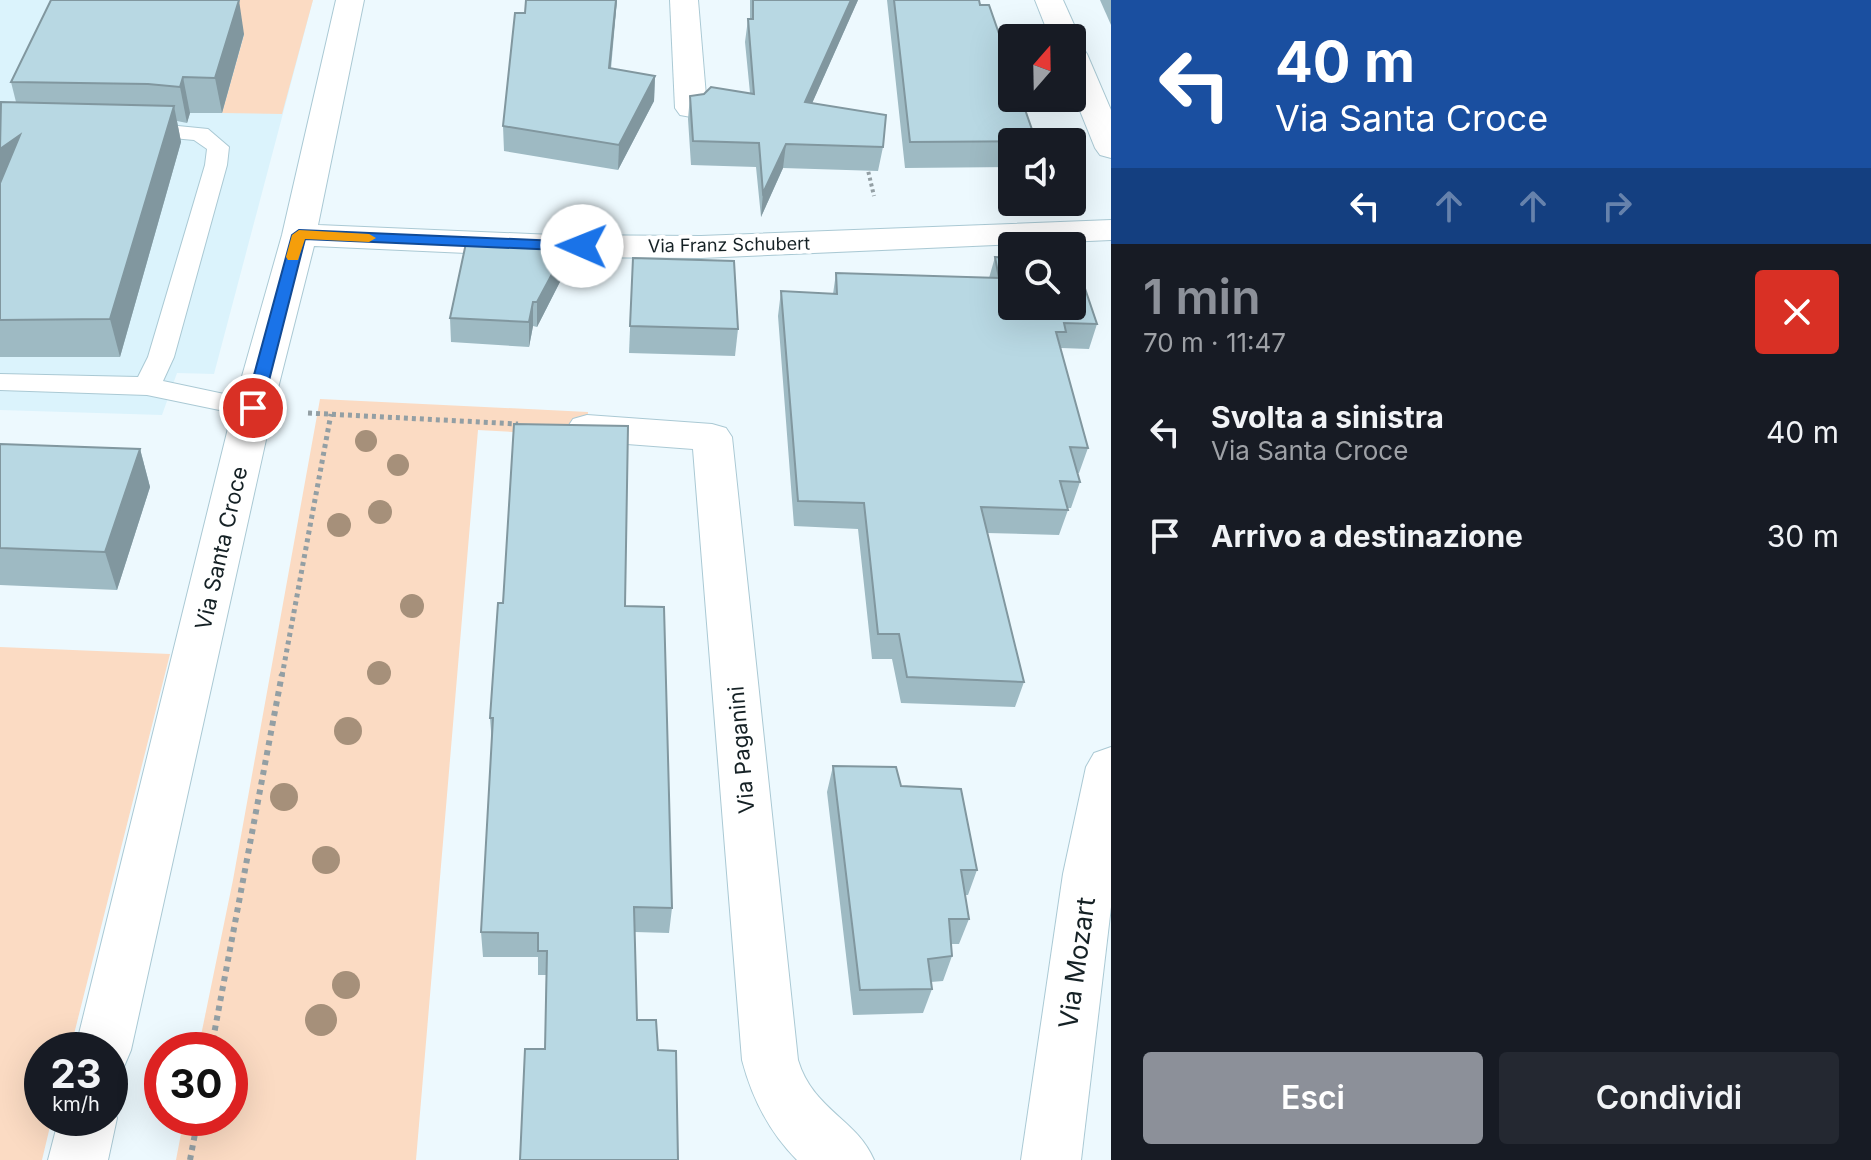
<!DOCTYPE html>
<html lang="it">
<meta charset="utf-8">
<style>
body{margin:0;font-family:Inter,sans-serif;background:#242831;color:#f1f3f6;height:100vh;display:flex;flex-direction:column;font-size:30px;white-space:nowrap}
*{box-sizing:border-box;margin:0}
p{font-size:26px;color:#9ea1a6}
.icon{flex:none;width:44px;height:44px;fill:none;stroke:currentColor;stroke-width:2;stroke-linecap:round;stroke-linejoin:round}
.map{position:relative;flex:1;overflow:hidden}
.drawer{display:flex;flex-direction:column;background:#171b24;width:760px}
.drawer>*{flex:none}
.guide{background:#1a4fa0;color:#fff;overflow:hidden}
.needle{width:52px;rotate:20deg}
.buttons{position:absolute;left:998px;top:24px;display:grid;gap:16px}
.buttons a{display:grid;place-items:center;width:88px;height:88px;border-radius:8px;background:#171b24;box-shadow:0 8px 32px #0002;font-size:40px}
.speed{position:absolute;left:24px;top:1032px;display:flex;gap:16px;font-size:40px;font-weight:700;text-align:center}
.speed>*{display:grid;place-content:center;width:104px;height:104px;border-radius:50%;background:#171b24;box-shadow:0 8px 32px #0002;line-height:1}
.speed small{font-size:20px;font-weight:400}
.speed .limit{border:12px solid #d22;background:#fff;color:#111}
.pin{position:absolute;display:grid;place-items:center;width:68px;height:68px;color:#fff;margin:-34px;border:4px solid #fff;border-radius:50%;box-shadow:0 2px 8px #0007}
.me{position:absolute;width:88px;margin:-44px;rotate:271deg;stroke-linejoin:round;filter:drop-shadow(0 0 6px #0008)}
.turn{display:flex;align-items:center;gap:28px;height:168px;padding:0 32px;font-size:36px}
.turn .icon{width:104px;height:104px;stroke-width:2.5}
.turn b{display:block;font-size:56px;line-height:68px}
.lanes{display:flex;align-items:center;height:76px;padding:0 32px;background:#0003;justify-content:center;gap:40px;direction:ltr}
.lanes .off{opacity:.35}
.round{display:grid;place-items:center;flex:none;width:84px;height:84px;border-radius:8px;background:#242831}
.head{display:flex;align-items:center;justify-content:space-between;height:136px;padding:0 32px}
h1{font-size:48px;font-weight:600;line-height:60px;color:#8c9099}
.cta{display:flex;gap:16px;margin-top:auto;padding:16px 32px}
.cta a{flex:1;height:92px;border-radius:8px;background:#8c9099;color:#fff;font-size:32px;font-weight:600;line-height:92px;text-align:center}
.cta a+a{background:#242831;color:#f1f3f6}
ul{padding:0;list-style:none}
li{display:flex;align-items:center;gap:24px;height:104px;padding:0 32px}
li div{flex:1}
li b{display:block;font-size:30px}
li em{font-style:normal}
main{display:flex;flex:1;min-height:0}
.map>svg:first-child{display:block}
.built{fill:#dbf3fc}
.green{fill:#fbdbc3}
.lines{fill:none;stroke-linecap:round;stroke-linejoin:round}
.lane-casing{stroke:#aac9d4;stroke-width:2}
.street-casing{stroke:#aac9d4;stroke-width:2}
.path-far2{stroke:#939fa4;stroke-width:4;stroke-dasharray:3 3;stroke-linecap:butt}
.path-far1{stroke:#939fa4;stroke-width:5;stroke-dasharray:4 4;stroke-linecap:butt}
.path{stroke:#939fa4;stroke-width:6;stroke-dasharray:5 5;stroke-linecap:butt}
.lane{fill:#fff;fill-rule:evenodd}
.street{fill:#fff;fill-rule:evenodd}
.tree{fill:#a6907a}
.wall{fill:#9ebac3}
.shaded-wall{fill:#81979f}
.building{fill:#b8d8e3;stroke:#81979f;stroke-width:2}
.route{fill:#1a73e8;stroke:#114b97;stroke-width:2}
.slow{fill:#f59e0b}
.labels{text-anchor:middle;stroke-width:8;stroke-linejoin:round;paint-order:stroke}
.far-street-label{font-size:18px;fill:#152125;stroke:#fff}
.street-label{font-size:22px;fill:#152125;stroke:#fff}
.near-street-label{font-size:26px;fill:#152125;stroke:#fff}
</style>
<main>
<div class="map">
<svg width="1111" height="1160" viewBox="0 0 1111 1160">
<rect width="100%" height="100%" fill="#edf9fe"/>
<!-- built -->
<path class="built" d="M 0,0 L 313,0 L 214,374 L 177,373 L 162,415 L 0,410 Z"/>
<!-- green -->
<g class="green">
<path d="M 170,0 L 313,0 L 282,114 L 222,113 L 244,35 Z"/>
<path d="M 320,399 L 588,412 L 586,436 L 478,430 L 416,1160 L 176,1160 L 184,1118 L 230,1118 L 230,1050 L 198,1050 L 233,880 Z"/>
<path d="M 0,647 L 170,654 L 70,1050 L 42,1050 L 42,1118 L 52,1118 L 42,1160 L 0,1160 Z"/>
</g>
<g class="lines">
<defs>
<path id="lane" d="M 138,122 L 208,129 L 229,147 L 227,165 L 174,357 L 163,381 L 262,402 L 266,408 L 262,414 L 253,417 L 147,395 L 0,390 L 0,374 L 138,377 L 148,357 L 205,165 L 207,149 L 194,140 L 130,134 L 127,129 L 130,124 Z"/>
<g id="street">
<path d="M 336,0 L 364,0 L 318,225 L 553,235 L 701,236 L 1111,220 L 1111,240 L 701,258 L 553,257 L 314,246 L 273,408 L 131,1050 L 123,1069 L 110,1074 L 110,1050 L 75,1050 L 233,408 L 282,235 Z"/>
<path d="M 670,0 L 698,0 L 707,108 L 702,115 L 691,117 L 680,115 L 675,108 Z"/>
<path d="M 1035,0 L 1063,0 L 1080,38 L 1072,45 L 1083,48 L 1087,54 L 1111,110 L 1111,158 L 1100,155 L 1095,148 L 1072,91 L 1072,38 L 1050,38 Z"/>
<path d="M 587,415 L 712,424 L 726,428 L 732,437 L 798,1060 C 813,1110 857,1119 874,1160 L 797,1160 C 769,1132 752,1098 742,1060 L 693,449 L 587,441 L 573,437 L 567,428 L 573,419 Z"/>
<path d="M 1111,747 L 1111,907 L 1081,1160 L 1021,1160 L 1063,874 L 1086,767 L 1094,753 Z"/>
<path d="M 110,1101 L 117,1118 L 108,1160 L 48,1160 L 59,1118 L 110,1118 Z"/>
</g>
</defs>
<!-- lane casing -->
<use href="#lane" class="lane-casing"/>
<!-- street casing -->
<use href="#street" class="street-casing"/>
<!-- path-far2 -->
<path class="path-far2" d="M 867,166 L 874,196"/>
<!-- path-far1 -->
<g class="path-far1">
<path d="M 308,413 L 518,424"/>
<path d="M 282,676 L 331,414"/>
</g>
<!-- path -->
<g class="path">
<path d="M 211,1050 L 282,674"/>
<path d="M 152,1108 L 157,1083"/>
<path d="M 190,1160 L 198,1118"/>
</g>
<!-- lane -->
<use href="#lane" class="lane"/>
<!-- street -->
<use href="#street" class="street"/>
</g>
<!-- trees -->
<g class="tree">
<circle cx="366" cy="441" r="11"/>
<circle cx="398" cy="465" r="11"/>
<circle cx="380" cy="512" r="12"/>
<circle cx="339" cy="525" r="12"/>
<circle cx="412" cy="606" r="12"/>
<circle cx="379" cy="673" r="12"/>
<circle cx="348" cy="731" r="14"/>
<circle cx="284" cy="797" r="14"/>
<circle cx="326" cy="860" r="14"/>
<circle cx="346" cy="985" r="14"/>
<circle cx="321" cy="1020" r="16"/>
</g>
<!-- wall -->
<g class="wall">
<path d="M 617,0 L 611,69 L 655,76 L 654,101 L 618,170 L 504,151 L 503,126 L 525,13 Z"/>
<path d="M 750,0 L 858,0 L 812,103 L 883,147 L 878,171 L 783,168 L 761,217 L 756,167 L 691,165 L 688,119 L 690,96 L 750,93 L 745,42 L 748,19 L 750,19 Z"/>
<path d="M 887,0 L 979,0 L 1036,141 L 1036,142 L 1012,142 L 1012,167 L 905,168 Z"/>
<path d="M 1100,0 L 1111,0 L 1111,25 Z"/>
<path d="M 244,34 L 222,113 L 190,113 L 187,123 L 177,121 L 181,142 L 120,357 L 0,357 L 0,103 L 16,102 L 11,82 Z"/>
<path d="M 566,248 L 565,272 L 537,327 L 533,326 L 529,347 L 451,342 L 450,318 Z"/>
<path d="M 995,257 L 1097,324 L 1089,349 L 1061,348 L 1060,350 L 1088,448 L 1079,473 L 1077,473 L 1080,482 L 1071,508 L 1067,508 L 1068,510 L 1059,535 L 987,533 L 1024,682 L 1015,707 L 901,703 L 892,659 L 872,659 L 858,529 L 794,526 L 778,316 L 781,291 L 833,294 L 836,273 L 989,278 Z"/>
<path d="M 633,258 L 738,329 L 735,356 L 629,353 Z"/>
<path d="M 0,444 L 140,449 L 150,487 L 117,590 L 0,585 Z"/>
<path d="M 625,606 L 672,908 L 669,933 L 635,932 L 545,1049 L 546,975 L 538,975 L 538,957 L 483,957 L 481,932 L 492,744 L 490,718 Z"/>
<path d="M 833,766 L 901,786 L 977,870 L 968,895 L 965,895 L 969,919 L 959,944 L 951,944 L 952,956 L 943,981 L 931,982 L 932,989 L 923,1013 L 853,1015 L 827,792 Z"/>
</g>
<!-- shaded-wall -->
<g class="shaded-wall">
<path d="M 239,0 L 244,34 L 222,113 L 215,78 Z"/>
<path d="M 616,0 L 617,0 L 608,93 L 609,68 Z"/>
<path d="M 851,0 L 858,0 L 802,126 L 805,102 Z"/>
<path d="M 655,76 L 654,101 L 618,170 L 619,145 Z"/>
<path d="M 183,77 L 190,113 L 187,123 L 180,87 Z"/>
<path d="M 174,106 L 181,142 L 120,357 L 110,319 Z"/>
<path d="M 20,135 L 0,194 L 0,149 Z"/>
<path d="M 786,144 L 783,168 L 761,217 L 763,193 Z"/>
<path d="M 566,248 L 565,272 L 537,327 L 537,302 Z"/>
<path d="M 533,302 L 533,326 L 529,347 L 529,322 Z"/>
<path d="M 140,449 L 150,487 L 117,590 L 105,552 Z"/>
</g>
<!-- building -->
<g class="building">
<path d="M 51,0 L 239,0 L 215,78 L 183,77 L 180,87 L 148,84 L 11,82 Z"/>
<path d="M 526,0 L 616,0 L 609,68 L 655,76 L 619,145 L 503,126 L 515,13 L 525,13 Z"/>
<path d="M 753,0 L 851,0 L 805,102 L 886,115 L 883,147 L 786,144 L 763,193 L 759,143 L 693,141 L 690,96 L 704,94 L 711,87 L 754,94 L 748,19 L 753,19 Z"/>
<path d="M 894,0 L 979,0 L 980,5 L 989,5 L 1012,71 L 1012,98 L 1021,98 L 1036,141 L 910,142 Z"/>
<path d="M 1,102 L 174,106 L 110,319 L 0,320 L 0,183 L 20,135 L 0,149 Z"/>
<path d="M 466,243 L 566,248 L 537,302 L 533,302 L 529,322 L 450,318 Z"/>
<path d="M 995,257 L 1012,258 L 1012,306 L 1072,306 L 1072,262 L 1076,262 L 1097,324 L 1064,323 L 1066,332 L 1056,332 L 1088,448 L 1070,447 L 1080,482 L 1060,481 L 1068,510 L 981,507 L 1024,682 L 907,677 L 899,634 L 878,634 L 864,503 L 798,501 L 781,291 L 837,294 L 836,273 L 999,278 Z"/>
<path d="M 633,258 L 734,261 L 738,329 L 630,326 Z"/>
<path d="M 514,424 L 628,426 L 625,606 L 664,607 L 672,908 L 634,907 L 637,1020 L 656,1020 L 658,1050 L 676,1051 L 678,1160 L 520,1160 L 525,1049 L 545,1049 L 547,951 L 538,951 L 538,933 L 481,932 L 493,718 L 490,718 L 498,603 L 503,603 Z"/>
<path d="M 0,444 L 140,449 L 105,552 L 0,548 Z"/>
<path d="M 833,766 L 896,767 L 901,786 L 961,789 L 977,870 L 961,870 L 969,919 L 949,919 L 952,956 L 928,959 L 932,989 L 860,990 Z"/>
</g>
<!-- route -->
<path class="route" d="M 299,230 L 582,242 L 589,246 L 582,251 L 305,239 L 262,408 L 253,413 L 245,408 L 292,235 Z"/>
<!-- slow -->
<path class="slow" d="M 299,230 L 369,234 L 376,238 L 369,242 L 305,239 L 298,260 L 288,260 L 286,257 L 292,235 Z"/>
<g class="labels">
<!-- far-street labels -->
<g class="far-street-label">
<text transform="translate(729 245) rotate(-1)" y="6">Via Franz Schubert</text>
</g>
<!-- street labels -->
<g class="street-label">
<text transform="translate(221 548) rotate(-77)" y="8">Via Santa Croce</text>
<text transform="translate(741 750) rotate(-95)" y="8">Via Paganini</text>
</g>
<!-- near-street labels -->
<g class="near-street-label">
<text transform="translate(1077 963) rotate(-82)" y="9">Via Mozart</text>
</g>
</g>
</svg>
<div class="buttons">
<a><svg class="needle" viewBox="-14 -14 28 28"><path d="M0-13l5 13h-10z" fill="#e53935"/><path d="M0 13l5-13h-10z" fill="#9ea1a6"/></svg></a>
<a><svg class="icon" aria-label="sound" viewBox="0 0 24 24"><path d="M4 9h4l5-4v14l-5-4H4zM17 9q2 3 0 6"/></svg></a>
<a><svg class="icon" aria-label="search" viewBox="0 0 24 24"><circle cx="10" cy="10" r="6"/><path d="M15 15l6 6"/></svg></a>
</div>
<div class="speed"><div>23<small>km/h</small></div><div class="limit">30</div></div>
<div class="pin" style="left:253px;top:408px;background:#d93025"><svg class="icon" aria-label="arrive" viewBox="0 0 24 24"><path d="M6 21V4h12l-3 4 3 4H6"/></svg></div>
<svg class="me" style="left:582px;top:246px" viewBox="-20 -20 40 40"><circle r="19" fill="#fff"/><path d="M0-13L10 11 0 6-10 11z" fill="#1a73e8"/></svg>
</div>
<section class="drawer">
<div class="guide">
<div class="turn"><svg class="icon" aria-label="left" viewBox="0 0 24 24"><path d="M17 20v-9H6M10 6l-5 5 5 5"/></svg><div><b>40 m</b>Via Santa Croce</div></div>
<div class="lanes"><svg class="icon" aria-label="left" viewBox="0 0 24 24"><path d="M17 20v-9H6M10 6l-5 5 5 5"/></svg><svg class="icon off" aria-label="ahead" viewBox="0 0 24 24"><path d="M12 20V5M6 11l6-6 6 6"/></svg><svg class="icon off" aria-label="ahead" viewBox="0 0 24 24"><path d="M12 20V5M6 11l6-6 6 6"/></svg><svg class="icon off" aria-label="right" viewBox="0 0 24 24"><path d="M7 20v-9h11M14 6l5 5-5 5"/></svg></div>
</div>
<div class="head"><div><h1>1 min</h1><p>70 m · 11:47</p></div><a class="round" style="background:#d93025;color:#fff"><svg class="icon" aria-label="close" viewBox="0 0 24 24"><path d="M6 6l12 12M18 6L6 18"/></svg></a></div>
<ul>
<li><svg class="icon" aria-label="left" viewBox="0 0 24 24"><path d="M17 20v-9H6M10 6l-5 5 5 5"/></svg><div><b>Svolta a sinistra</b><p>Via Santa Croce</p></div><em>40 m</em></li>
<li><svg class="icon" aria-label="arrive" viewBox="0 0 24 24"><path d="M6 21V4h12l-3 4 3 4H6"/></svg><div><b>Arrivo a destinazione</b></div><em>30 m</em></li>
</ul>
<div class="cta"><a>Esci</a><a>Condividi</a></div>
</section>
</main>
